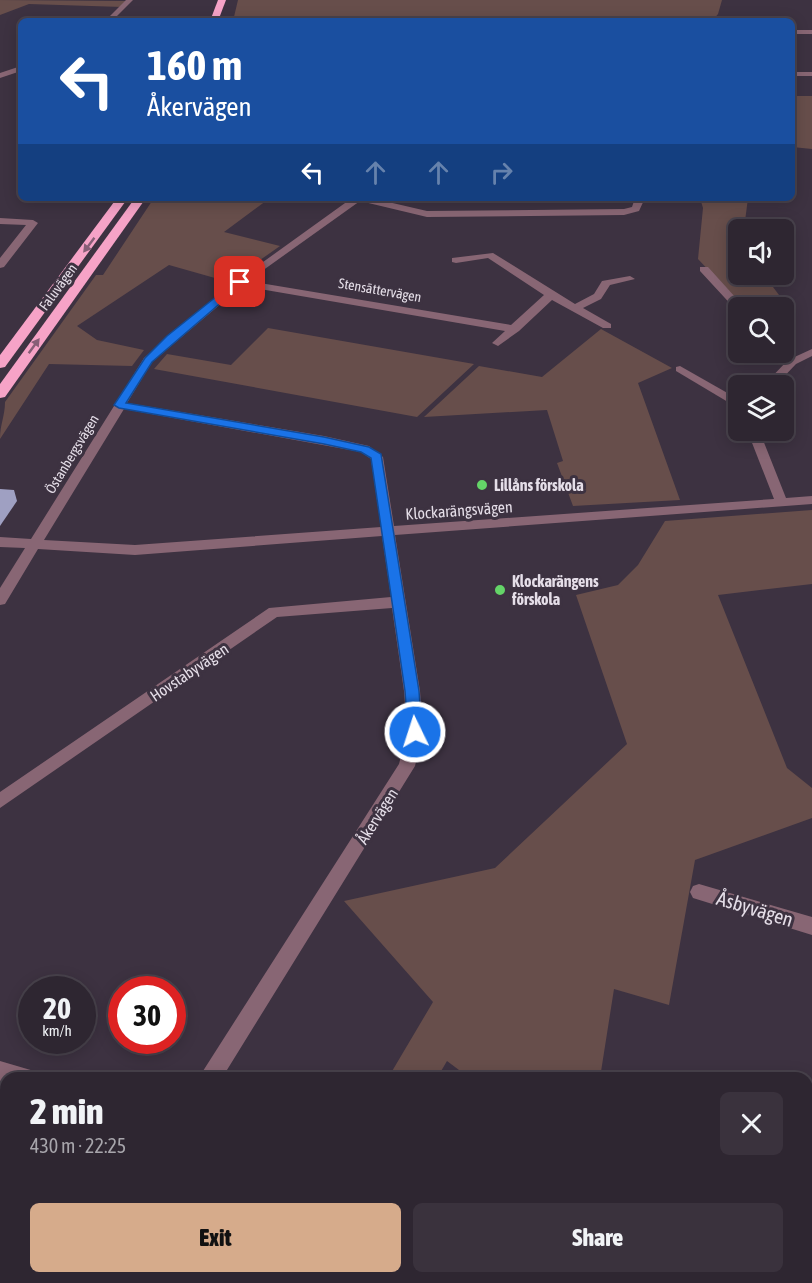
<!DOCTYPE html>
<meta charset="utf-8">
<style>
body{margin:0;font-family:"Asap Condensed",sans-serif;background:#3a323d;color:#f1f3f6;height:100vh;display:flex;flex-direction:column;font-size:22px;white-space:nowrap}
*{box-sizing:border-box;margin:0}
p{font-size:20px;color:#a7a5ab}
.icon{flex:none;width:33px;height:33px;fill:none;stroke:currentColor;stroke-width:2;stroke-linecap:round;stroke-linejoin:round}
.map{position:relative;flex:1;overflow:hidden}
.drawer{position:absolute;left:0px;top:1072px;width:813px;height:212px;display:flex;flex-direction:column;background:#2e2631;border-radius:18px 18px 0 0;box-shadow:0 3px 15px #0003,0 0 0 2px #49434d}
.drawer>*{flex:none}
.top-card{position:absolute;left:18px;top:18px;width:777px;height:183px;border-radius:9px;box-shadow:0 3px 15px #0003,0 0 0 2px #49434d;background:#1a4fa0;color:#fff;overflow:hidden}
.tools{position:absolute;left:728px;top:219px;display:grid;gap:12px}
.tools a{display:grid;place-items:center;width:66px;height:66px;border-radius:9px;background:#2e2631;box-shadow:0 3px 15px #0003,0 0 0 2px #49434d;font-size:30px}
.speed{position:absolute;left:18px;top:976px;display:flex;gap:12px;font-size:30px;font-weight:700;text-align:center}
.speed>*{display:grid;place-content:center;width:78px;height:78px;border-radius:50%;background:#2e2631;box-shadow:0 3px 15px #0003,0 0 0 2px #49434d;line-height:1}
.speed small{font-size:15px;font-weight:400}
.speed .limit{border:9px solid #d22;background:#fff;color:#111}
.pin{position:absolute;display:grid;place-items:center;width:51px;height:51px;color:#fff;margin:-26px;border-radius:12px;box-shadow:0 3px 9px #0006}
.me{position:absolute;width:66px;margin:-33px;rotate:356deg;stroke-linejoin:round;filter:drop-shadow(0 0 4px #0008)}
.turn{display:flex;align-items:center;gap:21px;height:126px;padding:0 30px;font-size:27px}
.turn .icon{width:78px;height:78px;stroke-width:2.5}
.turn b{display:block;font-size:42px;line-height:51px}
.lanes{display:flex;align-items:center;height:57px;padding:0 30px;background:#0003;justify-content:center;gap:30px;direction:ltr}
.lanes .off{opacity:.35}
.round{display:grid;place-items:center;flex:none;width:63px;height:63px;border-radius:9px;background:#3a323d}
.overview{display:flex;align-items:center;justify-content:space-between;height:102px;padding:0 30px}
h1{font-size:36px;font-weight:800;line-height:45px}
.primary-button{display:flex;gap:12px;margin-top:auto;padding:12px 30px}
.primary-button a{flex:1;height:69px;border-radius:9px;background:#d6ab8b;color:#111;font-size:24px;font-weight:800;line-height:69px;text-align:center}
.primary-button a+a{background:#3a323d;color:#f1f3f6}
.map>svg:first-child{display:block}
.green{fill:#674e4b}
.building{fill:#9fa0c2}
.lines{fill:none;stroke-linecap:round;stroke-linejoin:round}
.minor{fill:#886674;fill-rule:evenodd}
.highway{fill:#f6a3c7;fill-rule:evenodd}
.oneway{fill:#875f77}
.route{fill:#1a73e8;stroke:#114b97;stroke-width:1.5}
.poi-dot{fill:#64d468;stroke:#3d3241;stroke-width:2}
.labels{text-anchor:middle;stroke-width:6;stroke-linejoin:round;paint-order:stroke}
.far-street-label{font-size:14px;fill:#e5dee8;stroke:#3d3241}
.poi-label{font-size:16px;font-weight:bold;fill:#e5dee8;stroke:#3d3241;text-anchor:start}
.street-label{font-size:16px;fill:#e5dee8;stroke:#3d3241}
.near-street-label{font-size:20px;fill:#e5dee8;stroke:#3d3241}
</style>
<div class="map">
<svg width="812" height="1283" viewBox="0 0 812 1283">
<rect width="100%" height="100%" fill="#3d3241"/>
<!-- green -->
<g class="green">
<path d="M 0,0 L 126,1 L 122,7 L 29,4 L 0,15 Z"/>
<path d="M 238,0 L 722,0 L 718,14 L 712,21 L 638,20 L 604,17 L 600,21 L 412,21 L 410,19 L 233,21 Z"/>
<path d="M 792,96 L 812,96 L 812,149 L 792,147 Z"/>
<path d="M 154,198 L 270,198 L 224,232 L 280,246 L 229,282 L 169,265 L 77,326 L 97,340 L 144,350 L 132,366 L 49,364 L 0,439 C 0,424 5,416 5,402 L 96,275 L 103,275 Z"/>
<path d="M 700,198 L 748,198 L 744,229 L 738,230 L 738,274 L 764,275 L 785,303 L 743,307 L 698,259 L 703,208 Z"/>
<path d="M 268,328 L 474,364 L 417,417 L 154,369 L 167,354 L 231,365 Z"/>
<path d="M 601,329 L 672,368 L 638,383 L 680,500 L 573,506 L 557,463 L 563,461 L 547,410 L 424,417 L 479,366 L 542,377 Z"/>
<path d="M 812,510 L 812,584 L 718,595 L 787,768 L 812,788 L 812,818 L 695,860 L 669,1005 L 614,989 L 600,1078 L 460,1078 L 463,1073 L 447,1061 L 437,1078 L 388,1078 L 433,1002 L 344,901 L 495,868 L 627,744 L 576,595 L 618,585 L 638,565 L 665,521 Z"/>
<path d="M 340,1278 L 568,1278 L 567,1283 L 338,1283 Z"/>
</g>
<!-- building -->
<path class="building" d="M 0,489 L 14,490 L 17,501 L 0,526 Z"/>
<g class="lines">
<!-- minor -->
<g class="minor">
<path d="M 126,0 L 133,0 L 112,21 L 105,21 Z"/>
<rect x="792" y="30" width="20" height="4"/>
<path d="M 21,66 L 21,71 L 0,78 L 0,73 Z"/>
<rect x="792" y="72" width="20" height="4"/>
<path d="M 352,198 L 371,198 L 427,211 L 624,209 L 632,207 L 635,198 L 645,198 L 639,211 L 624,215 L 427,217 L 360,201 L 248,281 L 511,325 L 544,295 L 488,258 L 456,263 L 452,262 L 452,258 L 493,253 L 575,304 L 594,294 L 602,281 L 630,276 L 635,279 L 610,285 L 601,299 L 583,308 L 611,324 L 611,328 L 603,328 L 552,300 L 519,331 L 498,346 L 492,343 L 505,331 L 242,286 L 152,362 L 127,403 L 324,436 L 369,446 L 383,457 L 394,526 L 774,499 L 747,430 L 759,430 L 786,498 L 812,496 L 812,504 L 395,535 L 420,691 L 423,732 L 415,766 L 222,1078 L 200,1078 L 203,1071 L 399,764 L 407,732 L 404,691 L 392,608 L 277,617 L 0,808 L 0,792 L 269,608 L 391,597 L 382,536 L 135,555 L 38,549 L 5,604 L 0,605 L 0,588 L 25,548 L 0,547 L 0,537 L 31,539 L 144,358 L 220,293 ZM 124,409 L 361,452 L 371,459 L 381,527 L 135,545 L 44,540 Z"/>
<path d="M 0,218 L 33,220 L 38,223 L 4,267 L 0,268 L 0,258 L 26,225 L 0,224 Z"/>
<path d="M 700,267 L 708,267 L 745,308 L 738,308 L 736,310 L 700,271 Z"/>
<path d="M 812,349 L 812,356 L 796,364 L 775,386 L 763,386 L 788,360 Z"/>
<path d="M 680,366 L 738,399 L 738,408 L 676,371 L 676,367 Z"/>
<path d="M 699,884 L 812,917 L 812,935 L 693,898 L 690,892 L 693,886 Z"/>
<path d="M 0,1061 L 34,1071 L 37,1078 L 6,1078 L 6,1083 L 0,1081 Z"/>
<path d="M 807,1176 L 812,1178 L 812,1200 L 807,1198 Z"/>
<path d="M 80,1278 L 105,1278 L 103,1283 L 78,1283 Z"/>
</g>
<!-- highway -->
<g class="highway">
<path d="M 218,0 L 226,0 L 218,21 L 210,21 Z"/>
<path d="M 117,198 L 128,198 L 5,367 L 0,368 L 0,355 Z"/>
<path d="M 135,198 L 146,198 L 5,397 L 0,398 L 0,384 Z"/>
</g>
</g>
<!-- one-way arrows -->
<defs><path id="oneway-solid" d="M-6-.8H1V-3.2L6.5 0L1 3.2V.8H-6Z" transform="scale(1.5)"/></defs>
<g class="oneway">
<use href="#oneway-solid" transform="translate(89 245) rotate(127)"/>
<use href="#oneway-solid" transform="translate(34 346) rotate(-54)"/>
</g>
<!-- route -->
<path class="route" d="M 237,280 L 245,282 L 152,362 L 126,403 L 324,437 L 369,447 L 381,454 L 419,691 L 422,732 L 420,736 L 410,736 L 408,732 L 405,691 L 371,458 L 361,452 L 324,444 L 119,408 L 114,405 L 145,358 L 167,336 Z"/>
<!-- markers -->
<g class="poi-dot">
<circle cx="482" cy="485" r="6"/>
<circle cx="500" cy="590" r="6"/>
</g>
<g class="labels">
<!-- far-street labels -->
<g class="far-street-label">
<text transform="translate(58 287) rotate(-54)" y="5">Faluvägen</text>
<text transform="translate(380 290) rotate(10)" y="5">Stensättervägen</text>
<text transform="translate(72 454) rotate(-59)" y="5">Östanbergsvägen</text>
</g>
<!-- poi labels -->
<g class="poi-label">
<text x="494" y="491">Lillåns förskola</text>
<text x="512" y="587">Klockarängens<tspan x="512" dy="18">förskola</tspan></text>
</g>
<!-- street labels -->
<g class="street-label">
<text transform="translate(459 510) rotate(-4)" y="6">Klockarängsvägen</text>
<text transform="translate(189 672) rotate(-34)" y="6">Hovstabyvägen</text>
<text transform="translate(377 816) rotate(-58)" y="6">Åkervägen</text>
</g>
<!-- near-street labels -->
<g class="near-street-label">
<text transform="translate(755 909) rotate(17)" y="7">Åsbyvägen</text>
</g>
</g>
</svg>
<div class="tools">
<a><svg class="icon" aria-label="sound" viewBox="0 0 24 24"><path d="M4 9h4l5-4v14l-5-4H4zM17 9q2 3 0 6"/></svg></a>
<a><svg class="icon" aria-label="search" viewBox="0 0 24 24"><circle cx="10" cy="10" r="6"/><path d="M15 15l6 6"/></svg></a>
<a><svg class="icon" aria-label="layers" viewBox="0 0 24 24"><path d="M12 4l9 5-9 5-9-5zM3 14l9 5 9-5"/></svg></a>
</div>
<div class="speed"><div>20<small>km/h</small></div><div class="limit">30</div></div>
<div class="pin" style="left:240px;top:282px;background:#d93025"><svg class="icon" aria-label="arrive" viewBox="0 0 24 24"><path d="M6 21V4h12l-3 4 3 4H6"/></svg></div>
<svg class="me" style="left:415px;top:732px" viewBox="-20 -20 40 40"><circle r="17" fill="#1a73e8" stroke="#fff" stroke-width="3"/><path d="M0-11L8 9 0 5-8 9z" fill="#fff"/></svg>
<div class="top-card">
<div class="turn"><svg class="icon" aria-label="left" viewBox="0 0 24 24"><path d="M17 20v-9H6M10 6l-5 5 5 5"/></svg><div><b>160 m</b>Åkervägen</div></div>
<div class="lanes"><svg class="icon" aria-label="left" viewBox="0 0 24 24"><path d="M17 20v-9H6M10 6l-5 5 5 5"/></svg><svg class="icon off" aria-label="ahead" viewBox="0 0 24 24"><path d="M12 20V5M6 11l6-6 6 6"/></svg><svg class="icon off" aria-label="ahead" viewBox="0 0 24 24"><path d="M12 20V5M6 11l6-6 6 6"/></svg><svg class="icon off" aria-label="right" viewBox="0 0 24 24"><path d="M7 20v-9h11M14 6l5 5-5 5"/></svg></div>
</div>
<section class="drawer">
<div class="overview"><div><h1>2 min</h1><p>430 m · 22:25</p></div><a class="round"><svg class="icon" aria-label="close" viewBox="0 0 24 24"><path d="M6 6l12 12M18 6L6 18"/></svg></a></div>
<div class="primary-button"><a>Exit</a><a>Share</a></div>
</section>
</div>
